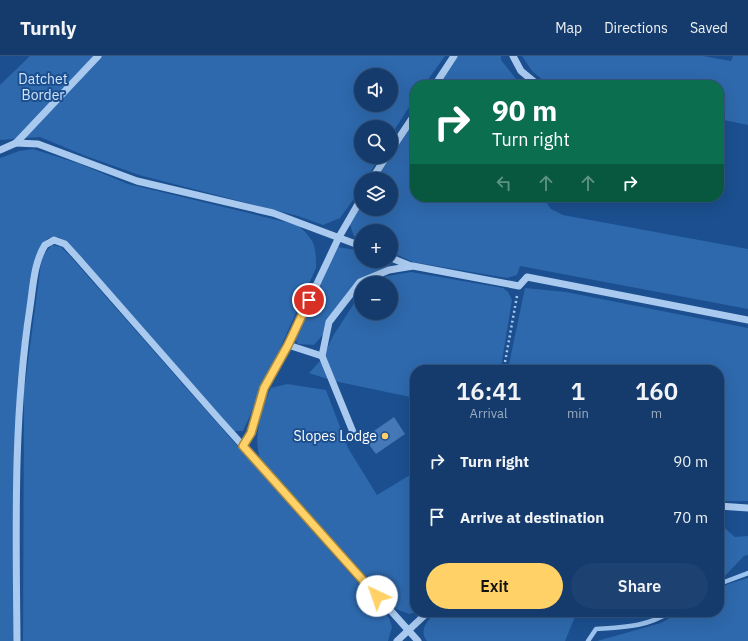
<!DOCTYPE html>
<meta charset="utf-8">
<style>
body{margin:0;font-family:"IBM Plex Sans",sans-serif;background:#1d4271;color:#f1f3f6;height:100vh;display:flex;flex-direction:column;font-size:15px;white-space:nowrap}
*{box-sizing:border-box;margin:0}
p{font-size:13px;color:#9dadc1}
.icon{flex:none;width:22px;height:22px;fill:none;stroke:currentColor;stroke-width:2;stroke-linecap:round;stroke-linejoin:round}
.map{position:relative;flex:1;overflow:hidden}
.details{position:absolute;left:410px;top:309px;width:314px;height:252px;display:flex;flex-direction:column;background:#143b6b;border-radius:16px;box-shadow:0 4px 16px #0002,0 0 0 1px #33557e}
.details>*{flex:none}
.hud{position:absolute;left:410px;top:24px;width:314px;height:122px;border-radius:16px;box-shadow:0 4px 16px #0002,0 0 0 1px #33557e;background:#0b6e4f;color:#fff;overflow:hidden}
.buttons{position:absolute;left:354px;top:12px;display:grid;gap:8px}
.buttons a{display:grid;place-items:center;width:44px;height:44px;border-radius:50%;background:#143b6b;box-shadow:0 4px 16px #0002,0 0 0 1px #33557e;font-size:20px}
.pin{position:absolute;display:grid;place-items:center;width:34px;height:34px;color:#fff;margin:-17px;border:2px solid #fff;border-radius:50%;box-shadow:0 1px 4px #0007}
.me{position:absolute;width:44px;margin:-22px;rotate:318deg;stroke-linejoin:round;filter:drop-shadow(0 0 3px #0008)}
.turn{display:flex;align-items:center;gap:14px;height:84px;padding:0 16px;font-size:18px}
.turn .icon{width:52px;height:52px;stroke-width:2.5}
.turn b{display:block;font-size:28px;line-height:34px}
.lanes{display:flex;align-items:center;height:38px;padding:0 16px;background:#0003;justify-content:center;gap:20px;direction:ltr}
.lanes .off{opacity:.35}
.eta{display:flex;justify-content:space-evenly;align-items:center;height:68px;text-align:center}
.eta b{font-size:24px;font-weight:600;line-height:28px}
.primary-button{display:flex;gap:8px;margin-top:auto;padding:8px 16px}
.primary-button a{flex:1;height:46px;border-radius:24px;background:#ffd166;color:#111;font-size:16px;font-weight:600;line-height:46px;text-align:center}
.primary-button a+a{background:#1d4271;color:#f1f3f6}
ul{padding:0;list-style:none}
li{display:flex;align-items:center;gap:12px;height:56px;padding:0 16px}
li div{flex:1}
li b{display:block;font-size:15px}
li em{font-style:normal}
header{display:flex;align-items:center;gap:24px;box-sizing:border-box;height:56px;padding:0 20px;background:#143b6b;border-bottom:1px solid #33557e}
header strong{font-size:19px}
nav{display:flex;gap:22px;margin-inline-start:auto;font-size:14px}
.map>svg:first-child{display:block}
.green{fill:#2e69ad;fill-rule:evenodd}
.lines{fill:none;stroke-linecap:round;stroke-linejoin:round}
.stream{stroke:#9cc4f0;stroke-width:4.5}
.building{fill:#4478b7}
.path{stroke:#a9c9ee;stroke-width:2.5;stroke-dasharray:2 3;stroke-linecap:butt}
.minor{stroke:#a9c9ee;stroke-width:7}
.route-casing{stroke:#a68842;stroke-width:10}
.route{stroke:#ffd166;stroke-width:7}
.poi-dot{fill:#ffd166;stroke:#1b4f8f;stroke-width:1.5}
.labels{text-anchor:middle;stroke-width:4;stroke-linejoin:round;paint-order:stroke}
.park-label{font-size:14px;fill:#cfe3fa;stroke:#1b4f8f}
.poi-label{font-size:14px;fill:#fff;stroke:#1b4f8f;text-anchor:end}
</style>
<header>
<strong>Turnly</strong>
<nav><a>Map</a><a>Directions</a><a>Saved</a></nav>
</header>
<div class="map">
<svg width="748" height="585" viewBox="0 0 748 585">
<rect width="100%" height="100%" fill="#1b4f8f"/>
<!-- green -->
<g class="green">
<path d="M 30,0 L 445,0 L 424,29 L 415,29 L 415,42 L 391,79 L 391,71 L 361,71 L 361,101 L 379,101 L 367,123 L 361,123 L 361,133 L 340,162 L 323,169 L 298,160 L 139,119 L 83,99 L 40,81 L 0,84 L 0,29 ZM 361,19 L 391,19 L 391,49 L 361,49 Z"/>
<path d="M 458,0 L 501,0 L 501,4 L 521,29 L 436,29 Z"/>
<path d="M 522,0 L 703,0 L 731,5 L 733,0 L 748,0 L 748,69 L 719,63 L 719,29 L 549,29 L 532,15 Z"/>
<path d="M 415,59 L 415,141 L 547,141 L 546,146 L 551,153 L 563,159 L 748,193 L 748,253 L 520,210 L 517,219 L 507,222 L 413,206 L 391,196 L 391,175 L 361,175 L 361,183 L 354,180 L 350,169 L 361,149 L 361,153 L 391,153 L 391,123 L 377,123 Z"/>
<path d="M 33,93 L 80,108 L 128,128 L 298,169 C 315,185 316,189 316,212 L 243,375 L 234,375 L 68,186 L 58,181 L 48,182 L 40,191 L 36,200 L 25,260 L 17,330 L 14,585 L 0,585 L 0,102 L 19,95 Z"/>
<path d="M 52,189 L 61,191 L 70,200 L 389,562 L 392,571 L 388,585 L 23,585 L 24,336 L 42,200 Z"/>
<path d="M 338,191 L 361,195 L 361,205 L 385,205 L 391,208 L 356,231 L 325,276 L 314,289 L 298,288 L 293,279 Z"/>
<path d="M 411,216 L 503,232 L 508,236 L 512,244 L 501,311 L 508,313 L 525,232 L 566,236 L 748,272 L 748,445 L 719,445 L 719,314 L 415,314 L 415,342 L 334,325 L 309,317 L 322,303 L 333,280 L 355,246 L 361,239 L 361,257 L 391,257 L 391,227 L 376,227 L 387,220 Z"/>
<path d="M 287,328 L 326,334 L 348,392 L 377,439 L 415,416 L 415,556 L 417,556 L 409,558 L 396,553 L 261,405 C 252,384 261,352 271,332 Z"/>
<path d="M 719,467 L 735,481 L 748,480 L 748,499 L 744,500 L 721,524 L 719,523 Z"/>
<path d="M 748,522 L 748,585 L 597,585 L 661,567 L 680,556 L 719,556 L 719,533 L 728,528 Z"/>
<path d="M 436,556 L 577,556 L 565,585 L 427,585 C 418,574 428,564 436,556 Z"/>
</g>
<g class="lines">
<!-- stream -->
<g class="stream">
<path d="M 719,528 L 748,517"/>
<path d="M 588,585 L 596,573 C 625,571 646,571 670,556"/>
</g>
</g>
<!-- building -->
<path class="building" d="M 394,361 L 405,378 L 376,398 L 364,382 Z"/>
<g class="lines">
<!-- path -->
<path class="path" d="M 505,306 L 517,240"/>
<!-- minor -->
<g class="minor">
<path d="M 513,0 L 521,15 L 538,29"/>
<path d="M 435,29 L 454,0"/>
<path d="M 16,87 L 38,88 L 137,125 L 273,157 L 361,190"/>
<path d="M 0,94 L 16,87 L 98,0"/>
<path d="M 391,94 L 415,58"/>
<path d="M 372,123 L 386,101"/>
<path d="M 391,202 L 411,210"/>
<path d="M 288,289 L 322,300 L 353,376"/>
<path d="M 322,300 L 329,266 L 360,226 L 389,214 L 413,210 L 519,230 L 527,221 L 748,264"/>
<path d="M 243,390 L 251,377 L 264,332 L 288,289 L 339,181 L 361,143"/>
<path d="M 719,450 L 748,452"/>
<path d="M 17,585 C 16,474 13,361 30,251 C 33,231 34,206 45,189 L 54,184 L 65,188 L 75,199 L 219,363 L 418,585"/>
<path d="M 397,585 L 428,556"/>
</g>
</g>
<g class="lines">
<defs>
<path id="route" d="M 309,244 L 288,289 L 264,332 L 251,377 L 243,390 L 377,540"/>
</defs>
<!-- route casing -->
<use href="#route" class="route-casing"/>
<!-- route -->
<use href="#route" class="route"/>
</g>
<!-- markers -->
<circle class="poi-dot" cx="385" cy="380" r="4"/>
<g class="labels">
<!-- park labels -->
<g class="park-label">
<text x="43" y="28">Datchet<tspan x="43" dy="16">Border</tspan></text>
</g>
<!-- poi labels -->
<g class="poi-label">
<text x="377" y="385">Slopes Lodge</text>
</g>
</g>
</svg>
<div class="buttons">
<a><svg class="icon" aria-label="sound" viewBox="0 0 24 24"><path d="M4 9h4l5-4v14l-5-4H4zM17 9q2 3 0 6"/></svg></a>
<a><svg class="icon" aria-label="search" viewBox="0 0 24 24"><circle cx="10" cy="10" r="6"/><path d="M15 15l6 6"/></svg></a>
<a><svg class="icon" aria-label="layers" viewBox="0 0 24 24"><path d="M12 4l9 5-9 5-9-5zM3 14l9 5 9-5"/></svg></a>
<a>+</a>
<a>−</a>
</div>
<div class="pin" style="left:309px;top:244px;background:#d93025"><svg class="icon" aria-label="arrive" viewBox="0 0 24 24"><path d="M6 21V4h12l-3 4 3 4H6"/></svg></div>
<svg class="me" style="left:377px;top:540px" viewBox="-20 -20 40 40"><circle r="19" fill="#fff"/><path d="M0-13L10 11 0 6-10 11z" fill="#ffd166"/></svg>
<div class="hud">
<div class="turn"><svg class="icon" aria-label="right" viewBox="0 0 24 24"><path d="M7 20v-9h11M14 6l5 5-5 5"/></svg><div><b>90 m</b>Turn right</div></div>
<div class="lanes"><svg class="icon off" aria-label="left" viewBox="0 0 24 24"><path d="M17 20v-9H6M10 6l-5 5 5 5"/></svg><svg class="icon off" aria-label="ahead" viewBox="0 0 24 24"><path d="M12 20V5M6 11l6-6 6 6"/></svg><svg class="icon off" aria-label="ahead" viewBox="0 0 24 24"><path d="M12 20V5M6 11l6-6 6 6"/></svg><svg class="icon" aria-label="right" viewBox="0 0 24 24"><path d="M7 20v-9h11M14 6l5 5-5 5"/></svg></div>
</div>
<section class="details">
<div class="eta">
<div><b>16:41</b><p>Arrival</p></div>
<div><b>1</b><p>min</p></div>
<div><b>160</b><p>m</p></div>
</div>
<ul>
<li><svg class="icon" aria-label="right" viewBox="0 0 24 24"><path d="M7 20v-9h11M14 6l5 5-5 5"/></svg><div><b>Turn right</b></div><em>90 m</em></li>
<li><svg class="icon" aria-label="arrive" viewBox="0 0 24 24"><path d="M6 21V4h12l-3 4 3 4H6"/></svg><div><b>Arrive at destination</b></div><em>70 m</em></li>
</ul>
<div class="primary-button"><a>Exit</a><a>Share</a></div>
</section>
</div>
